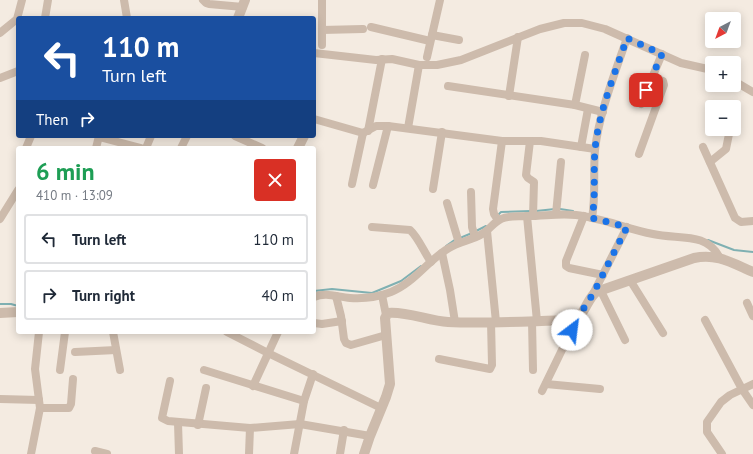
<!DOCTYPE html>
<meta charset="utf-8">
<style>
body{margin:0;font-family:"PT Sans",sans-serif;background:#f2f2f3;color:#1f2937;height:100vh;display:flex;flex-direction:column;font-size:15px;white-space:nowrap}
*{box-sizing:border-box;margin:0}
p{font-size:13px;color:#747a83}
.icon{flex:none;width:22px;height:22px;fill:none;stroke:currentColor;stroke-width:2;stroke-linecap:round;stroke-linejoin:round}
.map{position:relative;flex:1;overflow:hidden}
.drawer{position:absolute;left:16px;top:146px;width:300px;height:188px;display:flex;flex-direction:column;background:#fff;border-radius:4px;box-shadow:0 2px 10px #0003}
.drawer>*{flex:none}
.top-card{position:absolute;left:16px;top:16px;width:300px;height:122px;border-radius:4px;box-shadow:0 2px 10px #0003;background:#1a4fa0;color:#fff;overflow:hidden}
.needle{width:26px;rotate:221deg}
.buttons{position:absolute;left:705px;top:12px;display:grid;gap:8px}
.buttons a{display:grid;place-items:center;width:36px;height:36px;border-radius:4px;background:#fff;box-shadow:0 2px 10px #0003;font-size:20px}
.pin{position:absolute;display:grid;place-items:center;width:34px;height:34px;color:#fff;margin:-17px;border-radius:8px;box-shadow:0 2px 6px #0006}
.me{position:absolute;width:44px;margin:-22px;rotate:30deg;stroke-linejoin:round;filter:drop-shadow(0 0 3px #0008)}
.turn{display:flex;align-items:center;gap:14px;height:84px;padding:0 20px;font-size:18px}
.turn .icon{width:52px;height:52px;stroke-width:2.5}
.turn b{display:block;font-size:28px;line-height:34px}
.then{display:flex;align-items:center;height:38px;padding:0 20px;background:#0003;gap:8px;font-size:15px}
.round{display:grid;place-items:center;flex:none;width:42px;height:42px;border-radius:4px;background:#f2f2f3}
.overview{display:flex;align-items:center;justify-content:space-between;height:68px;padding:0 20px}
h1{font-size:24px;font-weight:600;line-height:30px;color:#1e9e55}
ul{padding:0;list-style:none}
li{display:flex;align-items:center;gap:12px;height:50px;margin:0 8px 6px;padding:0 12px;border:2px solid #e0e1e3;border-radius:4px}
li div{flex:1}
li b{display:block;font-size:15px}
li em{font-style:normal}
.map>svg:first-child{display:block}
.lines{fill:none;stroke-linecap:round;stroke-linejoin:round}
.stream{stroke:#7fb0b2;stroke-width:2}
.minor{stroke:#cdbbac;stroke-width:8}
.tertiary{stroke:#cdbbac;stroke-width:10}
.route{stroke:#1a73e8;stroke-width:7;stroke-dasharray:0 12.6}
</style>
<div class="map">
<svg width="753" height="454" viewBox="0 0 753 454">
<rect width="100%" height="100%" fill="#f4ebe1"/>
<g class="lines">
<!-- stream -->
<g class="stream">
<path d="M 560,209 L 573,211"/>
<path d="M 536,211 L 555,209"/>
<path d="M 497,216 L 501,212 L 531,211"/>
<path d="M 476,231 L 486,226"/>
<path d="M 460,238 L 472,233"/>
<path d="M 708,240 L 734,250 L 753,252"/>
<path d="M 446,246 L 456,239"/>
<path d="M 314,291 L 332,289 L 372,293 L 401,281 L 421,266"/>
<path d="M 0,304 L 11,304 L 18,306"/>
</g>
<!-- minor -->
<g class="minor">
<path d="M 124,0 L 127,18"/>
<path d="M 203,0 L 206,3 L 209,4 L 243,7"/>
<path d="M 322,0 L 322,45"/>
<path d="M 45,18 L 48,0"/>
<path d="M 371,27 L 430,41"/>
<path d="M 322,30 L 363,29"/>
<path d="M 0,33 L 17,19 L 22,0"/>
<path d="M 432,35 L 459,40"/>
<path d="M 314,53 L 376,60 L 392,59 L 419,65 L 437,65 L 461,60 L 540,29 L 564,23 L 582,23 L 605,29 L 681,63 L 712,70"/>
<path d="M 427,57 L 440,0"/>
<path d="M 0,78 L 18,71"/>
<path d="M 734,81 L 753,92"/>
<path d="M 448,86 L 575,105 L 603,112"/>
<path d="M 509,96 L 518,37"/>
<path d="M 641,104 L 662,54"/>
<path d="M 575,105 L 585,55"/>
<path d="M 314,119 L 363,133 L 376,126 L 388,126 L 502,141 L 541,141 L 595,149"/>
<path d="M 408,128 L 419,65"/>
<path d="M 368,131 L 382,59"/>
<path d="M 235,136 L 262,148"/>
<path d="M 99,137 L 141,148"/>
<path d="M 530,141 L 526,175 L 528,178 L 534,182 L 533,216"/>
<path d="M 581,147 L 588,109"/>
<path d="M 703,147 L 735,218 L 741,222 L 753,221"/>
<path d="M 26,148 L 31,136"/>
<path d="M 96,148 L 99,136"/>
<path d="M 146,148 L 151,136"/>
<path d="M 181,148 L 187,136"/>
<path d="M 639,154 L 664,85 L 663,81 L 652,77"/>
<path d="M 710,162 L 726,149 L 730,129"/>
<path d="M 352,184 L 363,133"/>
<path d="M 373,185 L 388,126"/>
<path d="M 433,189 L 442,132"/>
<path d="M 471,192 L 472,227 L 475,237"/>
<path d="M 447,203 L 459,243"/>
<path d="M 556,214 L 561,162"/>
<path d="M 527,216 L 537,321"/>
<path d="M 584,216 L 566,261 L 566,266 L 569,268 L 603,275"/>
<path d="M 592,218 C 596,196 593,173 595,150 C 599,113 615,73 627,38"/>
<path d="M 0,219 L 18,190"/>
<path d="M 498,220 L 494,214 L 493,209 L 502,141"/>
<path d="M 372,227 L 410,230 C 418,237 424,252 431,262"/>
<path d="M 487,231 L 496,322"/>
<path d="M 442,253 L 450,290 L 455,322"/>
<path d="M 630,280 L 663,333"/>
<path d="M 600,289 L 625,340"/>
<path d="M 593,294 L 627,227"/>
<path d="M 382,295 L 386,315"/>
<path d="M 336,296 L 341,316 L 344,339 L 346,343 L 351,345 L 386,335"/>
<path d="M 314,297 C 326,292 337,297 350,298 C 364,299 378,297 391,292 C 414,283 428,260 449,248 C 459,242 472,240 482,234 C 489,230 494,222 501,219 C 509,215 519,217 528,216 C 544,216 560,213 576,215 C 602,218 627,229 653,234 C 678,240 706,231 720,258"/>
<path d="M 747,303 L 753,316"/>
<path d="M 705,320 L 742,389 L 753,405"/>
<path d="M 532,321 L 533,370"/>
<path d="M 314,323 L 322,324 L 342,321"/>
<path d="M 113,332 L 120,370"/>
<path d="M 227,332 L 268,353 L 381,408"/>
<path d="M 75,352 L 116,350"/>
<path d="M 439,359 L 490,369 L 492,365 L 491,322"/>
<path d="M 60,370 L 65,332"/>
<path d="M 204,370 L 304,401"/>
<path d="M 170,381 L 162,418 L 168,421 L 250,428 L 300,424 L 370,436"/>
<path d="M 546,384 L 600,389"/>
<path d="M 253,386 L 278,332"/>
<path d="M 542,391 L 578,317"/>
<path d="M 0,399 L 39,400"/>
<path d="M 40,408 L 69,408 L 71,404 L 73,379"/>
<path d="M 178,423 L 179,454"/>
<path d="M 198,425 L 206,388"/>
<path d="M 95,451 L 107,454"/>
<path d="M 31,454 L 40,408 L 35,369 L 39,332"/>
<path d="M 249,454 L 250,428"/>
<path d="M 294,454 L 304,401 L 313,374"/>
<path d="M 340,454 L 344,430"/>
<path d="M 722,454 L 707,432 L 707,422 L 721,402 L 730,395 L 753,384"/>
</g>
<!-- tertiary -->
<g class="tertiary">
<path d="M 238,18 L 245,0"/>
<path d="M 298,148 L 304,136"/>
<path d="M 0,313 L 18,312"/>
<path d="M 364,454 L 370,436 L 386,397 L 390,384 L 385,318 L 388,313 C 406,311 429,321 448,322 C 489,324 530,321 571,320 C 585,318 586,300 596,292 L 694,258 C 717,253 732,263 753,272"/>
</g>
</g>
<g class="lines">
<!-- route -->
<path class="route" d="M 572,330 L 578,317 L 593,294 L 627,227 L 592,218 C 596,196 593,173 595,150 C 598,114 615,73 627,38 L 662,54 L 646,90"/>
</g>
</svg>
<div class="buttons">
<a><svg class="needle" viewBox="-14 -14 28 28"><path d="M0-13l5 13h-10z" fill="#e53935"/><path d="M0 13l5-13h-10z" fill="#747a83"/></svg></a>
<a>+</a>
<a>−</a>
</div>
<div class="pin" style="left:646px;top:90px;background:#d93025"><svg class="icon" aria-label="arrive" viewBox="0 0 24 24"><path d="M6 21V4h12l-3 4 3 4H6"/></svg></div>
<svg class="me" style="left:572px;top:330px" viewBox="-20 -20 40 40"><circle r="19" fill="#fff"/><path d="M0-13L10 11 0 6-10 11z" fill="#1a73e8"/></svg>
<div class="top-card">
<div class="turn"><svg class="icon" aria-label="left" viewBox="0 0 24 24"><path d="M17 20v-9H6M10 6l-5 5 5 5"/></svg><div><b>110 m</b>Turn left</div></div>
<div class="then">Then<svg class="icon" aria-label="right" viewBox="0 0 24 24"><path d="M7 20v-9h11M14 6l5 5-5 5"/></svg></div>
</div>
<section class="drawer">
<div class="overview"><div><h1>6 min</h1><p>410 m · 13:09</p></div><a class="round" style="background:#d93025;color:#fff"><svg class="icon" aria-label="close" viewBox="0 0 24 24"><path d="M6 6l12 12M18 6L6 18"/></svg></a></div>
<ul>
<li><svg class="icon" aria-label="left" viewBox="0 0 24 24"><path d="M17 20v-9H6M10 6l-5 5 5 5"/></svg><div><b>Turn left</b></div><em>110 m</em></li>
<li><svg class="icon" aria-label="right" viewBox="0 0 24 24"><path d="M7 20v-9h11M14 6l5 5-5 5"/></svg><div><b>Turn right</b></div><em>40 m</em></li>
</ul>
</section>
</div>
